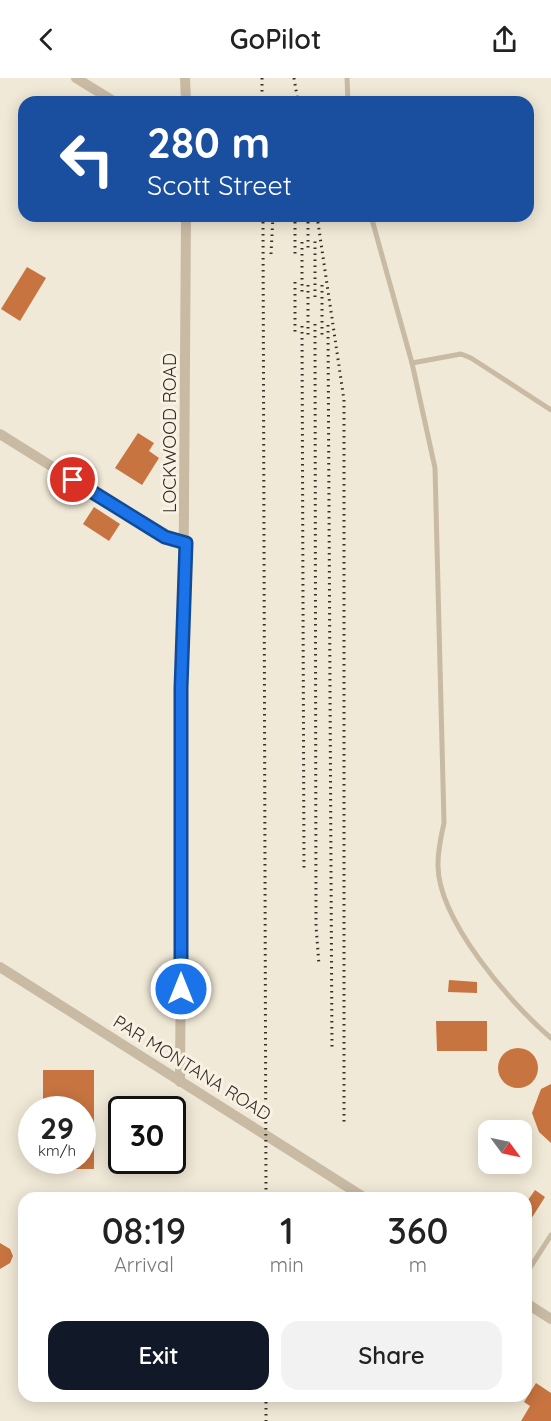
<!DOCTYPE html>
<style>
body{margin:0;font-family:Quicksand,sans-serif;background:#f2f2f2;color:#222;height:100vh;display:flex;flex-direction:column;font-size:22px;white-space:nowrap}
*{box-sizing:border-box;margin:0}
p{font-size:20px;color:#767676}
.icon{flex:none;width:33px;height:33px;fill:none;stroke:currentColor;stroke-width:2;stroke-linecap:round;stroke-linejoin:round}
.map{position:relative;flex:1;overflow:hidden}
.drawer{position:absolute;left:18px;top:1114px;width:514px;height:210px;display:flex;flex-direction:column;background:#fff;border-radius:18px;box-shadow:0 3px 15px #0003}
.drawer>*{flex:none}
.top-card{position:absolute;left:18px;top:18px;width:516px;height:126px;border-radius:18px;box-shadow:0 3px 15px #0003;background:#1a4fa0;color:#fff;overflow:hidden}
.needle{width:39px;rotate:123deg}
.buttons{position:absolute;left:478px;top:1042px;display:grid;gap:12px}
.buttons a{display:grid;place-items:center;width:54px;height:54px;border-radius:12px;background:#fff;box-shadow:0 3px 15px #0003;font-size:30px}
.speed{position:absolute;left:18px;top:1018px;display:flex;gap:12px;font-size:30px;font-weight:700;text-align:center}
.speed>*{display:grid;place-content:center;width:78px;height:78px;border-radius:50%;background:#fff;box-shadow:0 3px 15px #0003;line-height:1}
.speed small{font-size:15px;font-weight:400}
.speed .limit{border:3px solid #111;border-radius:9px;background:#fff;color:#111}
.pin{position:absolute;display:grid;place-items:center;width:51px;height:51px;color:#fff;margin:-26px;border:3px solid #fff;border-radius:50%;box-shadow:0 2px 6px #0007}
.me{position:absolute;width:66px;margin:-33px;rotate:0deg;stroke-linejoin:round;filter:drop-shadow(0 0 4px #0008)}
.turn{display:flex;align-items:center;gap:21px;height:126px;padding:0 30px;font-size:27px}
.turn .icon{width:78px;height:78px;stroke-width:2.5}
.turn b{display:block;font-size:42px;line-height:51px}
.eta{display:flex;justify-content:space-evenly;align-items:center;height:102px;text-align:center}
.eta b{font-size:36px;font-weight:600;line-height:42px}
.action{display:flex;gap:12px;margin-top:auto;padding:12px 30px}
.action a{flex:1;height:69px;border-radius:18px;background:#111827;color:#fff;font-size:24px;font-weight:600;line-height:69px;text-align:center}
.action a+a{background:#f2f2f2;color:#222}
header{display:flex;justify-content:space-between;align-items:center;height:78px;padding:0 30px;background:#fff;font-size:27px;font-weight:600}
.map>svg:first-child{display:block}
.building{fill:#c77440}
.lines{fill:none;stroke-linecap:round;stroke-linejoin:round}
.lane{stroke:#c9baa4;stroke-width:5}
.street{stroke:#c9baa4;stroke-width:10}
.rail{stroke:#342c26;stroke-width:3;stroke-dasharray:1.5 4.5;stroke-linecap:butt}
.route-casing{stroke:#114b97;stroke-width:15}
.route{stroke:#1a73e8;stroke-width:10}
.labels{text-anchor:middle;stroke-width:6;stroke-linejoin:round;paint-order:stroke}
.street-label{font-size:18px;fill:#342c26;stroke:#f9f2e4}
</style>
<header><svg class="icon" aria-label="back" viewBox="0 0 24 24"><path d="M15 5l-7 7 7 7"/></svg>GoPilot<svg class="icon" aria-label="share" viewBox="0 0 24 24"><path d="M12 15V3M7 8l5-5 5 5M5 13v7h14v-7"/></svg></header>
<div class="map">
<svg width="551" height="1343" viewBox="0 0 551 1343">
<rect width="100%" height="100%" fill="#f1e9d7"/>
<!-- building -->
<g class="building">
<path d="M 27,189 L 46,200 L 20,243 L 1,231 Z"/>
<path d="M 138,355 L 154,365 L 149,373 L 159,380 L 142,407 L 115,390 Z"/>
<path d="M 94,429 L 120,446 L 109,463 L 83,446 Z"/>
<path d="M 449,902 L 477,904 L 477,915 L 448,914 Z"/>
<path d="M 436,943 L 487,943 L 487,973 L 437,973 Z"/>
<circle cx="518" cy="990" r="20"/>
<path d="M 43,992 L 94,992 L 94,1091 L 38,1091 L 38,1083 L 82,1083 L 82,1032 L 43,1032 Z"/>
<path d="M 551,1006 L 551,1065 L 539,1054 L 532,1035 L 541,1011 Z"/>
<path d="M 535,1112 L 545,1119 L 526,1149 L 526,1125 Z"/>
<path d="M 0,1165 L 10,1171 L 13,1178 L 10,1185 L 0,1191 Z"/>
<path d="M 536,1305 L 551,1315 L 551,1343 L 521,1343 L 530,1328 L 524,1324 Z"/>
</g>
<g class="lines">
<!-- lane -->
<g class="lane">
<path d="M 347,0 L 348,24"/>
<path d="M 371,138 L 412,285 L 435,390 L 444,745 C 441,758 438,772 438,786 C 437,841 511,926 551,960"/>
<path d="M 412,285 L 461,276 L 471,280 L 551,332"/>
<path d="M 526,1196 L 551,1157"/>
</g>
<!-- street -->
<g class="street">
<path d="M 76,0 L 115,24"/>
<path d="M 185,0 L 186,24"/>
<path d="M 0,356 L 165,459 L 186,465"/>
<path d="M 0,889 L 365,1120"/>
<path d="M 180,1004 L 186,138"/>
<path d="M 526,1225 L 551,1241"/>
</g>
<!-- rail -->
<g class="rail">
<path d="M 262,0 L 262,24"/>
<path d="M 294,0 L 298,24"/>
<path d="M 263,138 L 266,1120"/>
<path d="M 295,138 L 295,177"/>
<path d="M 308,138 L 308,174"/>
<path d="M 317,138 L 344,322 L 344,1044"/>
<path d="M 302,164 L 302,215"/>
<path d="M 271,176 L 273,138"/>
<path d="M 295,204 L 295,258"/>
<path d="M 308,207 L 308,258"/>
<path d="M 322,207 L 322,258"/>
<path d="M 315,219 L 315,162"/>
<path d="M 315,246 L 316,848 L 319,887"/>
<path d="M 328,247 L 332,973"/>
<path d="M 302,248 L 304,794"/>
<path d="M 266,1318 L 266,1343"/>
</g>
</g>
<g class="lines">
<defs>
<path id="route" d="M 73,402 L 165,459 L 186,465 L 181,610 L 181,911"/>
</defs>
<!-- route casing -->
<use href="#route" class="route-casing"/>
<!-- route -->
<use href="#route" class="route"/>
</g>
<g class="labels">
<!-- street labels -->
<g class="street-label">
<text transform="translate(170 355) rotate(-90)" y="6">LOCKWOOD ROAD</text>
<text transform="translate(192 990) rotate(32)" y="6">PAR MONTANA ROAD</text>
</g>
</g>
</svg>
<div class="buttons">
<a><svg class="needle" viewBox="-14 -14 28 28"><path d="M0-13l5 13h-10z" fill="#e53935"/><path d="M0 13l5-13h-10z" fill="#767676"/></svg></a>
</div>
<div class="speed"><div>29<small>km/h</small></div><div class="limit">30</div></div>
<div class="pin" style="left:73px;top:402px;background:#d93025"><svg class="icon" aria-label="arrive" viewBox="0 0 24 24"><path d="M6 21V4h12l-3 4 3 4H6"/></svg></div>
<svg class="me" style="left:181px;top:911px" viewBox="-20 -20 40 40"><circle r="17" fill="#1a73e8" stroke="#fff" stroke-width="3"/><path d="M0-11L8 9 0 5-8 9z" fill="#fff"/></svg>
<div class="top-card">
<div class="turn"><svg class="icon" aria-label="left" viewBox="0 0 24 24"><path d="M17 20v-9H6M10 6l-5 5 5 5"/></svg><div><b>280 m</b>Scott Street</div></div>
</div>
<section class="drawer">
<div class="eta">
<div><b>08:19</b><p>Arrival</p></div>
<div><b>1</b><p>min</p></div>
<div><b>360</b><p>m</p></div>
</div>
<div class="action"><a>Exit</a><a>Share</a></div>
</section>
</div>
